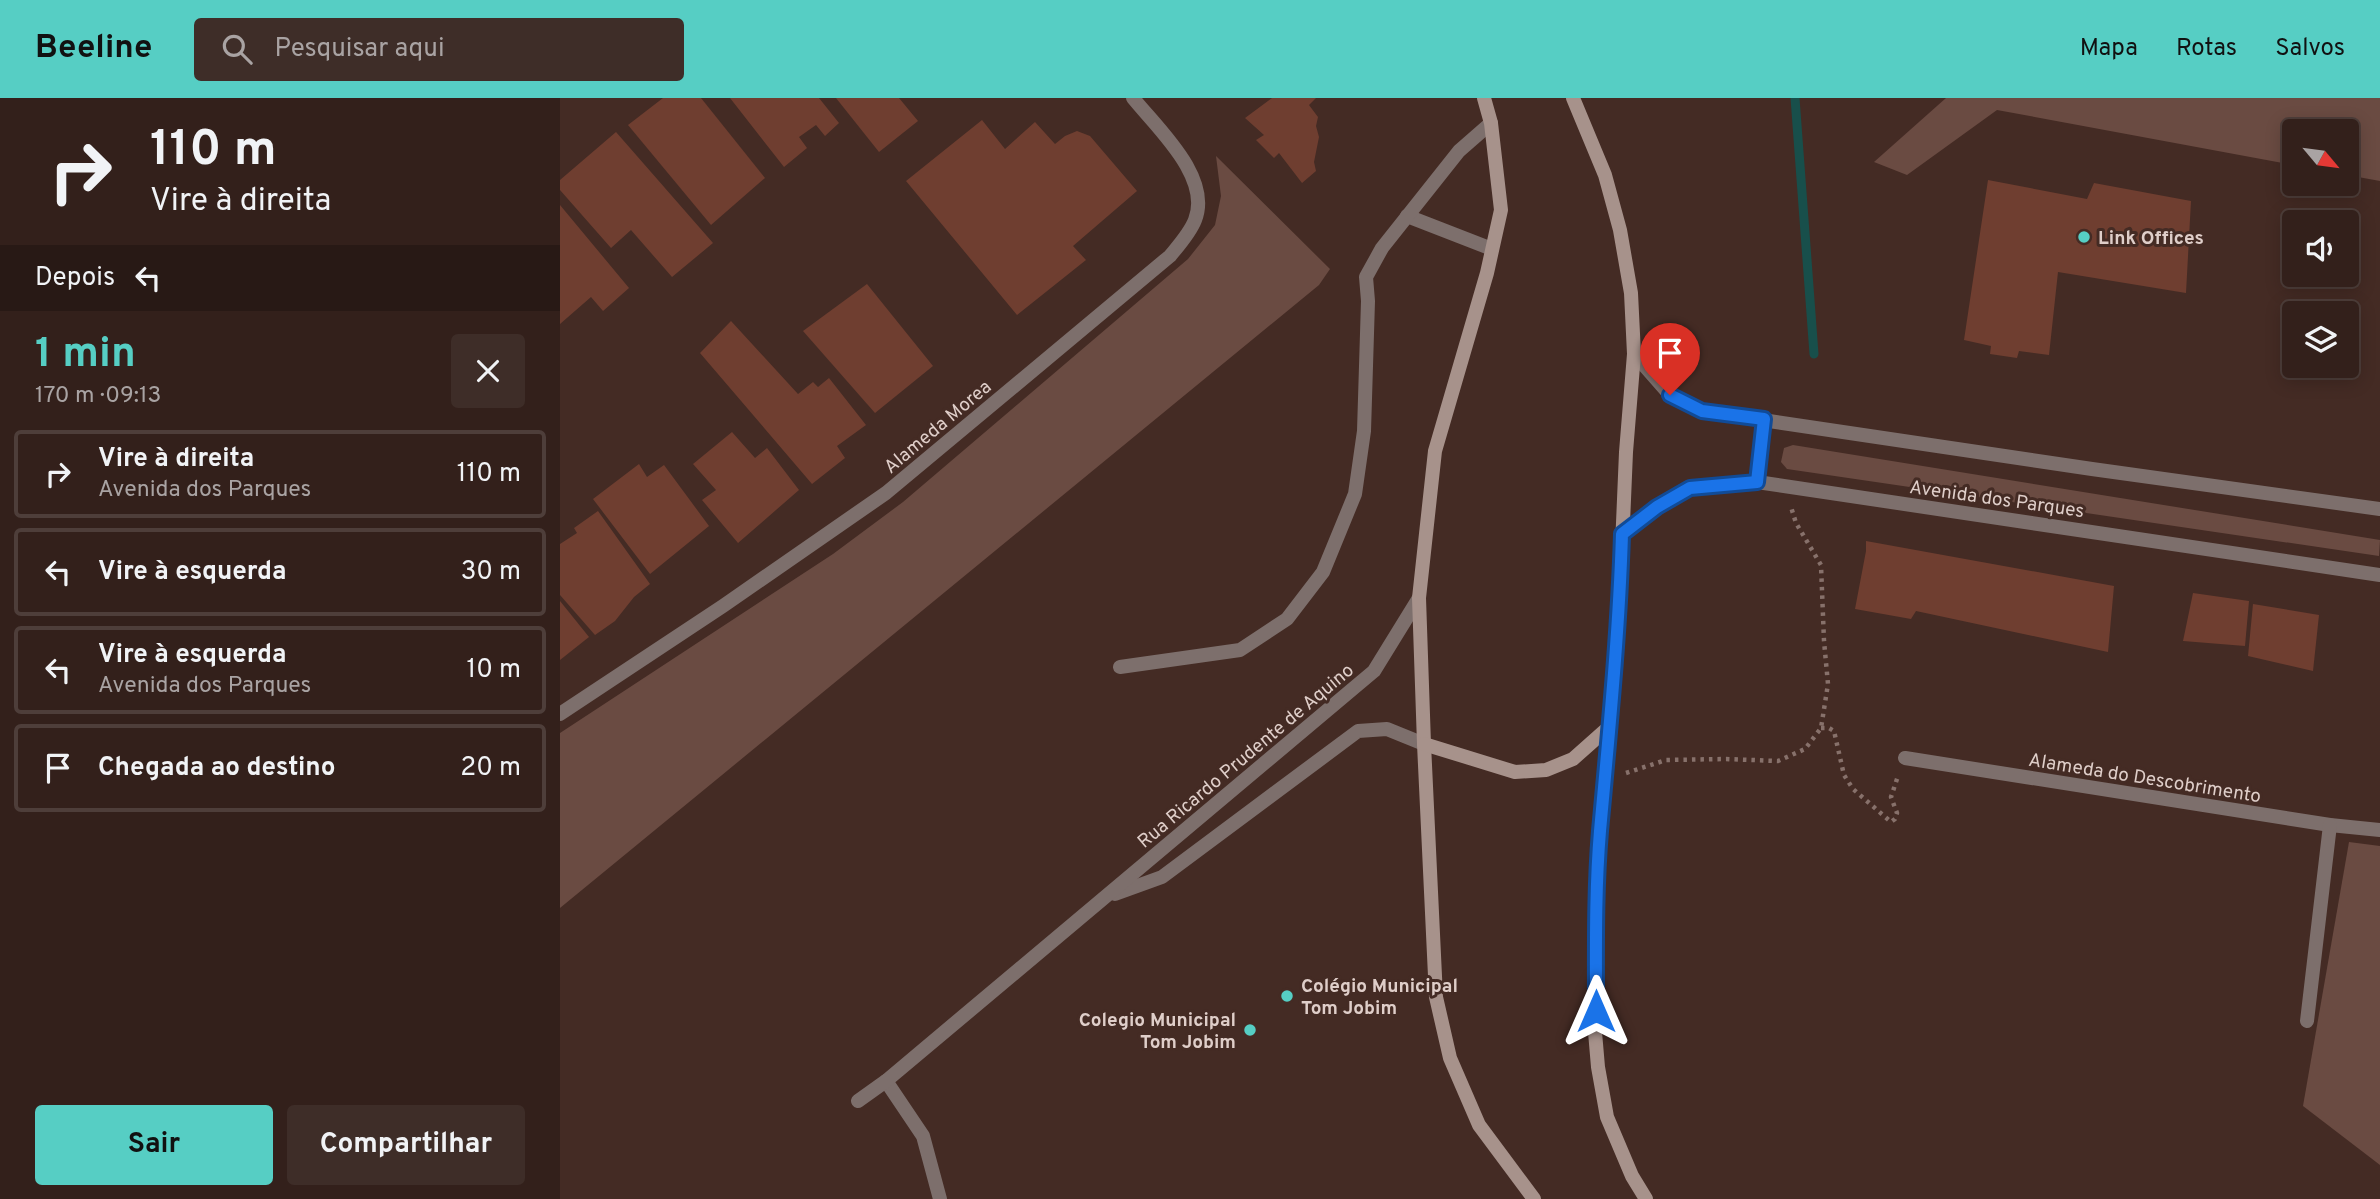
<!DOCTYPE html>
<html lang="pt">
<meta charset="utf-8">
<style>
body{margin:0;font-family:Overpass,sans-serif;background:#3e2d28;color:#f1f3f6;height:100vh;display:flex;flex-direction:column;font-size:26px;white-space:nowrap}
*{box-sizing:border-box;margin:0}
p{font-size:23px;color:#a9a3a3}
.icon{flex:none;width:38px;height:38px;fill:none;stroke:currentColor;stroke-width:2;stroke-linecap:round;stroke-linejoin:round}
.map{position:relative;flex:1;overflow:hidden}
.drawer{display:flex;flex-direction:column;background:#33201b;width:560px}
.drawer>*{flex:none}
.top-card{background:#33201b;color:#f1f3f6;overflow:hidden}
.needle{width:46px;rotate:119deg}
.buttons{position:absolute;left:1722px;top:21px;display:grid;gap:14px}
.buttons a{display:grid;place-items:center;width:77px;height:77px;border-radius:7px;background:#33201b;box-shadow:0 4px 18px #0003,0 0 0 2px #4e3e3a;font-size:35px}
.pin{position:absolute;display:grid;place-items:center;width:60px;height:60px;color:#fff;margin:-72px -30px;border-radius:50% 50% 50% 0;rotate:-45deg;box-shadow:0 0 7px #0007}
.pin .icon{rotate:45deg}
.me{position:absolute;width:77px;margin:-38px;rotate:0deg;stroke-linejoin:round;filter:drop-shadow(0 0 5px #0008)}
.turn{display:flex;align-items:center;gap:24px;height:147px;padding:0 35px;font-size:32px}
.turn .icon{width:91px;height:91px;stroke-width:2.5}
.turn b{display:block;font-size:49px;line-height:60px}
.then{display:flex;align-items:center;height:66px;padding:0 35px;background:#0003;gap:14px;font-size:26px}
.round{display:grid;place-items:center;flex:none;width:74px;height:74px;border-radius:7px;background:#3e2d28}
.headline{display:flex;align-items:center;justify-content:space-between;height:119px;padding:0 35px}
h1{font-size:42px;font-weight:700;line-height:52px;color:#56cec4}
.action{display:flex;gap:14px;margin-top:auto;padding:14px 35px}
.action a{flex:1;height:80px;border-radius:7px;background:#56cec4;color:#111;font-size:28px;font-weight:700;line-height:80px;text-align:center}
.action a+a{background:#3e2d28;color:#f1f3f6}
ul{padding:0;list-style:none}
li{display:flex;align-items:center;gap:21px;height:88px;margin:0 14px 10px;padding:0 21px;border:4px solid #4e3e3a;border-radius:7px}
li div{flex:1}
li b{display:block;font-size:26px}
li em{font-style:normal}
header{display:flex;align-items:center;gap:42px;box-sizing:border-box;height:98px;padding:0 35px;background:#56cec4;color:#111}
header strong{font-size:33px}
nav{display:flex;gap:38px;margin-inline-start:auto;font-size:24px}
.search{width:490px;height:63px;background:#3e2d28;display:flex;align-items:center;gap:18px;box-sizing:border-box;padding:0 24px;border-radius:7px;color:#a9a3a3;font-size:26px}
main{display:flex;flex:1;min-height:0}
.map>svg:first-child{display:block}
.green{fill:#6a4b42}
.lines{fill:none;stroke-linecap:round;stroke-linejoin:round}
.stream{stroke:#184f4b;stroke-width:9}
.building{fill:#6f3e30}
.path{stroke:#87716b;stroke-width:4.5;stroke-dasharray:3.5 5;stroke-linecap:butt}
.lane{stroke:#7d6f6c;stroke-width:14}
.street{stroke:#7d6f6c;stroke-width:14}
.secondary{stroke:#a7928b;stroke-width:14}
.route-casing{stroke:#114b97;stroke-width:18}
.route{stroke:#1a73e8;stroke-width:12}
.poi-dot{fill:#56cec4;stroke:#442b24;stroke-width:2.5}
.labels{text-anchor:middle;stroke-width:6;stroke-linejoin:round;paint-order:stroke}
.poi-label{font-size:19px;font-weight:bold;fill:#dfcec9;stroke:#442b24;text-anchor:start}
.street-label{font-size:19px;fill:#dfcec9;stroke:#442b24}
</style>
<header>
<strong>Beeline</strong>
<div class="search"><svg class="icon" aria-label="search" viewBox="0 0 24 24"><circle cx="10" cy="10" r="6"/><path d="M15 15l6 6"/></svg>Pesquisar aqui</div>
<nav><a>Mapa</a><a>Rotas</a><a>Salvos</a></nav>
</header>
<main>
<section class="drawer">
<div class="top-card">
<div class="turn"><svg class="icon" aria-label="right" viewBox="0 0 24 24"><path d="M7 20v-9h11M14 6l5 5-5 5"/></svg><div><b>110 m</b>Vire à direita</div></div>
<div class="then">Depois<svg class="icon" aria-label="left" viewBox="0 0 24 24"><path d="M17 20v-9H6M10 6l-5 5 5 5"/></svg></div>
</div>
<div class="headline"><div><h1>1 min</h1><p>170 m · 09:13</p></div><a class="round"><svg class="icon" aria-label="close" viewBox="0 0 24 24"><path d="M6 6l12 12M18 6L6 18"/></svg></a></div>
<ul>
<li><svg class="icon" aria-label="right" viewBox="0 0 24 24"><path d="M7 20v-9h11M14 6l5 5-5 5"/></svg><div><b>Vire à direita</b><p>Avenida dos Parques</p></div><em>110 m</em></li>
<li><svg class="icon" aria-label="left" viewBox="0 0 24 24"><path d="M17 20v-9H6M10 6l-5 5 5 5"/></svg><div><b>Vire à esquerda</b></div><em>30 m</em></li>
<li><svg class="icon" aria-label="left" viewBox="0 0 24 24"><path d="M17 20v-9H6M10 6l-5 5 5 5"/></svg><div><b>Vire à esquerda</b><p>Avenida dos Parques</p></div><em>10 m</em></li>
<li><svg class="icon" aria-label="arrive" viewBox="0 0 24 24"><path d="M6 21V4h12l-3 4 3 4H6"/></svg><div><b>Chegada ao destino</b></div><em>20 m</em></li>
</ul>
<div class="action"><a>Sair</a><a>Compartilhar</a></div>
</section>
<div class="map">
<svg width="1820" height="1101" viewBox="0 0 1820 1101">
<rect width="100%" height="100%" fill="#442b24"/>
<!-- green -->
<g class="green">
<path d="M 1386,0 L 1820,0 L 1820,83 L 1787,77 L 1787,33 L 1734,33 L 1734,67 L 1437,12 L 1347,77 L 1314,64 Z"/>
<path d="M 656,58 L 770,171 L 759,187 L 0,810 L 0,635 L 273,456 L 343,404 L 628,161 L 655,127 L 661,98 Z"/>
<path d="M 1233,347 L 1820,442 L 1819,458 L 1227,371 L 1221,364 L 1224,350 Z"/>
<path d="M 1789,744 L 1820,748 L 1820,1067 L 1743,1008 Z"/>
</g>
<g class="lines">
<!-- stream -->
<path class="stream" d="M 1235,0 L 1254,256"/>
</g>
<!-- building -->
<g class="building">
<path d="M 103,0 L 141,0 L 205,80 L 151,127 L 68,27 Z"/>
<path d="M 170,0 L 259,0 L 279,25 L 265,38 L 256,27 L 239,39 L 247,50 L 224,69 Z"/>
<path d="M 276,0 L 339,0 L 358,23 L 319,54 Z"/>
<path d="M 712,0 L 756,0 L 749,7 L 758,19 L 756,28 L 759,39 L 754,64 L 756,73 L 742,85 L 719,55 L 714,60 L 696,42 L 704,37 L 685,20 Z"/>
<path d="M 422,22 L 445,51 L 475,24 L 495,46 L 505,38 L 517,33 L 530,38 L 577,93 L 513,148 L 526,162 L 457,217 L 346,83 Z"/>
<path d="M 56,34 L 153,145 L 112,179 L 71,132 L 51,150 L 0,92 L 0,82 Z"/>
<path d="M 1428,82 L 1527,101 L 1534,85 L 1631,103 L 1626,195 L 1498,174 L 1489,257 L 1459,253 L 1457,260 L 1430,256 L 1431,248 L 1404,242 Z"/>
<path d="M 0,107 L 69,190 L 43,213 L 31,199 L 0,226 Z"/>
<path d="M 307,186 L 373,268 L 315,315 L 243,233 Z"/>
<path d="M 171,223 L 238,296 L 253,284 L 258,289 L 269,280 L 306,327 L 277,348 L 285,360 L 252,386 L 140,255 Z"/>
<path d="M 172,334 L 195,360 L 207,350 L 239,392 L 178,445 L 142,402 L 156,392 L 133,366 Z"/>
<path d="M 79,366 L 87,379 L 104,367 L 149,428 L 90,476 L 33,401 Z"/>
<path d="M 38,413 L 90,486 L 74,499 L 55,523 L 35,537 L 0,497 L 0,446 L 17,435 L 14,430 Z"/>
<path d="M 1306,443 L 1554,488 L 1548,554 L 1356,513 L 1351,521 L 1295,511 L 1306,453 Z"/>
<path d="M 1633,495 L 1689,503 L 1685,548 L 1623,543 Z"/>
<path d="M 0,503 L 29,539 L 0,562 Z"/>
<path d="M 1693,506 L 1759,517 L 1753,573 L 1688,558 Z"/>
</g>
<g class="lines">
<!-- path -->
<g class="path">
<path d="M 1261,630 L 1269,630 L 1274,633 L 1284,677 L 1293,691 L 1331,724 L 1335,721 L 1337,715 L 1331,699 L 1338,678"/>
<path d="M 1066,675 L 1106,662 L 1166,661 L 1218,663 L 1245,651 L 1261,630 L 1268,586 L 1264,543 L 1261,467 L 1236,425 L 1231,409"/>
</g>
<!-- lane -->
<g class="lane">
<path d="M 847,118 L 932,151"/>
<path d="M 560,569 L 680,552 L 727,521 L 763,474 L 795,396 L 804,333 L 808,203 L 806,179 L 822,150 L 899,53 L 931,25"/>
<path d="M 326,983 L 363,1038 L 380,1101"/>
</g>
<!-- street -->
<g class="street">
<path d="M 1074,256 L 1110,297 L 1142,313 L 1532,371 L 1820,411"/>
<path d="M 1197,384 L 1204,321"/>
<path d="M 1062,436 L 1097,409 L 1130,390 L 1197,384 L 1820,477"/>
<path d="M 0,616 L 163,508 L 326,395 L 610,158 C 619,147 630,135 635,122 C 652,79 597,30 573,0"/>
<path d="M 1345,660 L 1770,727 L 1820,732"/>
<path d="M 555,796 L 602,779 L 798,633 L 827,631 L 864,646"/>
<path d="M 1747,923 L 1770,727"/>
<path d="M 298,1003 L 326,983 L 814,573 L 859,500"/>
</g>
<!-- secondary -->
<g class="secondary">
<path d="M 924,0 L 931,25 L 941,112 L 927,175 L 875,353 L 859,500 L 864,646 L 876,899 L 890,960 L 919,1027 L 974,1101"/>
<path d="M 1013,0 L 1045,77 L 1060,132 L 1071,195 L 1074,256 L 1066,354 L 1060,496 L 1040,733 L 1036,838 L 1035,934 L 1038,969 L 1047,1019 L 1072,1078 L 1086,1101"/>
<path d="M 864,646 L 955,674 L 986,672 L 1013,661 L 1049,629"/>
</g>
</g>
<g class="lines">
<defs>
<path id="route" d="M 1036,913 C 1036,853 1035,793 1040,733 C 1049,634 1059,535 1062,436 L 1097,409 L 1130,390 L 1197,384 L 1204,321 L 1142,313 L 1110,297"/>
</defs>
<!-- route casing -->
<use href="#route" class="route-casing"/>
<!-- route -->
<use href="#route" class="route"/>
</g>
<!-- markers -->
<g class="poi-dot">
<circle cx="1524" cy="139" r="7"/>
<circle cx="727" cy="898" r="7"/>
<circle cx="690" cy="932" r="7"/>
</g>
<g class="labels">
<!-- poi labels -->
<g class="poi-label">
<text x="1538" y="146">Link Offices</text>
<text x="741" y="894">Colégio Municipal<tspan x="741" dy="22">Tom Jobim</tspan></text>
<text x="676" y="928" text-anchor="end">Colegio Municipal<tspan x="676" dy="22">Tom Jobim</tspan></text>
</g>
<!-- street labels -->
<g class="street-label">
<text transform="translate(377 328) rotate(-40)" y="7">Alameda Morea</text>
<text transform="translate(1437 400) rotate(8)" y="7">Avenida dos Parques</text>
<text transform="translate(685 657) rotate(-40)" y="7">Rua Ricardo Prudente de Aquino</text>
<text transform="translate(1585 679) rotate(9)" y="7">Alameda do Descobrimento</text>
</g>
</g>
</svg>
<div class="buttons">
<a><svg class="needle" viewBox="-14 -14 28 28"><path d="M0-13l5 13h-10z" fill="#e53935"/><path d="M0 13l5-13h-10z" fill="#a9a3a3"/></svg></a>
<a><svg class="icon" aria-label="sound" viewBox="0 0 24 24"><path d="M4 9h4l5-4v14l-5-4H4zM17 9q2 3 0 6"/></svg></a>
<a><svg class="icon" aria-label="layers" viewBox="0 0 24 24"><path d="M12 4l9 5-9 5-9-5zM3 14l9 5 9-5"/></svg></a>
</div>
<div class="pin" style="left:1110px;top:297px;background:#d93025"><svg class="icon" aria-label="arrive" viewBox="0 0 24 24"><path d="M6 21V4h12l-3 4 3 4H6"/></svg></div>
<svg class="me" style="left:1036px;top:913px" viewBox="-20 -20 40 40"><path d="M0-17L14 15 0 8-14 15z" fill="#1a73e8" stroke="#fff" stroke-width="4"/></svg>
</div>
</main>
